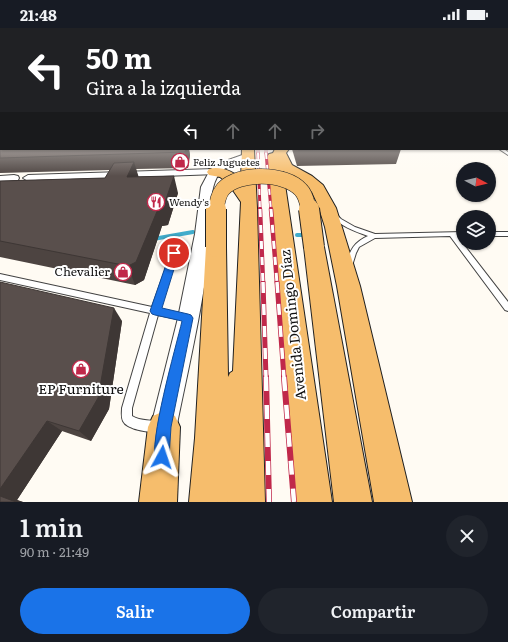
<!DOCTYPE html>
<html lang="es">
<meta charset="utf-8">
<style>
body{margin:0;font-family:Literata,serif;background:#20242c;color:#f1f3f6;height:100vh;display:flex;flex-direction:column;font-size:15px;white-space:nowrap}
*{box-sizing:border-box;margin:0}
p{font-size:13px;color:#9ea1a6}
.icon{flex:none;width:22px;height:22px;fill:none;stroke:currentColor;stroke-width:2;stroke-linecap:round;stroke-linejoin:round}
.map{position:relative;height:474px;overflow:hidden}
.side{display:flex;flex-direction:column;background:#171b24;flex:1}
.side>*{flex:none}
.banner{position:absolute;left:0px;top:0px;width:508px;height:122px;box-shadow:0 1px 3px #0004;background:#202124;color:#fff;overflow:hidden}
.needle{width:26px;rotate:97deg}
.buttons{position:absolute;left:456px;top:134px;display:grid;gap:8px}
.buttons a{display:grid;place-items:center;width:40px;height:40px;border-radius:50%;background:#171b24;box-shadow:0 1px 3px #0004;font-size:20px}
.pin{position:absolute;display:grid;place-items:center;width:34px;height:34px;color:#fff;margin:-17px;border:2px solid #fff;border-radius:50%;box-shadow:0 1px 4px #0007}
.me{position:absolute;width:44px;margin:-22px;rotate:5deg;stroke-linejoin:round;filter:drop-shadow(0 0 3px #0008)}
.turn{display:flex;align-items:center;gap:14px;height:84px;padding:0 20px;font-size:18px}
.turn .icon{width:52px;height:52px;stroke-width:2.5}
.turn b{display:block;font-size:28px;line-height:34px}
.lanes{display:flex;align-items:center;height:38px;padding:0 20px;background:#0003;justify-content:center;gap:20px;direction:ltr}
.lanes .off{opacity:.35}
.round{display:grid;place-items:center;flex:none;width:42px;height:42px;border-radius:21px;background:#20242c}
.summary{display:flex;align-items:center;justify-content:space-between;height:68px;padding:0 20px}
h1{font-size:24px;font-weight:600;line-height:30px}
.action{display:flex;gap:8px;margin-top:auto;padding:8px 20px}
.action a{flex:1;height:46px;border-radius:24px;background:#1a73e8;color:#fff;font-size:16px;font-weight:600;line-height:46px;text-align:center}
.action a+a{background:#20242c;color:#f1f3f6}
.status{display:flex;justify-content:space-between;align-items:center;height:28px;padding:0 20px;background:#171b24;direction:ltr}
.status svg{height:11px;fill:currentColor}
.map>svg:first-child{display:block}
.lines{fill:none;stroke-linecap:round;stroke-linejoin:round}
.stream{stroke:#40accc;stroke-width:4}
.service-casing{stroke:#434343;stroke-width:2}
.minor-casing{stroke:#434343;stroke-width:2}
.tertiary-casing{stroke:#434343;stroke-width:2}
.primary-casing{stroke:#212121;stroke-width:2}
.service{fill:#fff;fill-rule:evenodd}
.minor{fill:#fff;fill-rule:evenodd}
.tertiary{fill:#fff;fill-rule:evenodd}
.primary{fill:#f6bd6c;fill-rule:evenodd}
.rail-far4-casing{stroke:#c0284a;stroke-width:2.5}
.rail-far3-casing{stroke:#c0284a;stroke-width:3}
.rail-far2-casing{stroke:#c0284a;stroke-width:4.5}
.rail-far1-casing{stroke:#c0284a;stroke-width:5}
.rail-casing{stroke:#c0284a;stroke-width:6}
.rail-far4{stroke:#fff;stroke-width:1.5;stroke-dasharray:5;stroke-linecap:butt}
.rail-far3{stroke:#fff;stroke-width:2;stroke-dasharray:6;stroke-linecap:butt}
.rail-far2{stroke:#fff;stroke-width:3;stroke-dasharray:8;stroke-linecap:butt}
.rail-far1{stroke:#fff;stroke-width:3.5;stroke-dasharray:11;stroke-linecap:butt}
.rail{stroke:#fff;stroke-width:4.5;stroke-dasharray:14;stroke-linecap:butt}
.primary-bridge-far1-casing{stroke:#212121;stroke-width:16;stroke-linecap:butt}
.primary-bridge-casing{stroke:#212121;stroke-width:22;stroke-linecap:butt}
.primary-bridge-far1{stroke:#f6bd6c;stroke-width:15}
.primary-bridge{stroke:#f6bd6c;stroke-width:20}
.wall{fill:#4d4441}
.shaded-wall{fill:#3e3735}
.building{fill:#594f4c;stroke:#3e3735}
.route{fill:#1a73e8;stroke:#114b97}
.labels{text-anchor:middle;stroke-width:4;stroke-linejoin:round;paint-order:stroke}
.far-poi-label{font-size:10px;fill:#101010;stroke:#fff;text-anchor:start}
.poi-label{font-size:12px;fill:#101010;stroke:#fff;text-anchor:end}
.near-street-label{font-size:14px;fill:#101010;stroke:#fff}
.near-poi-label{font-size:14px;fill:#101010;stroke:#fff}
</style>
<div class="status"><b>21:48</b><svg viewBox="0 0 49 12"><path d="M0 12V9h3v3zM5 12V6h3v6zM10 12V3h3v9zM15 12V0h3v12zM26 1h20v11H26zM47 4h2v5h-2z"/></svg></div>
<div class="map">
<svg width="508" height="474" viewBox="0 0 508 474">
<rect width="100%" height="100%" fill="#fffbf3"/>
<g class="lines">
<!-- stream -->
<g class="stream">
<path d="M 297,207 L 308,207"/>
<path d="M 153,211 L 193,204"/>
</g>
<defs>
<g id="service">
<rect x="507" y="92" width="1" height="2"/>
<path d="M 499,121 L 504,121 L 508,124 L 508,127 Z"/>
<path d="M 333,184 L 335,185 L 341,191 L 355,199 L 375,206 L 463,204 L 463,208 L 457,208 L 508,274 L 508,283 L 505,282 L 450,208 L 375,210 L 359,219 L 356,225 L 352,238 L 348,238 L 347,236 C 349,222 355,214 368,208 C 354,203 340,198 330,186 Z"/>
<rect x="489" y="204" width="19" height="4"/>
<path d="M 172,223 L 176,223 L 177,225 L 160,281 L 187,287 L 190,288 L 191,290 L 190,292 L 187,293 L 158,287 L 132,380 L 132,388 C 141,394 152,391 162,395 L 163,399 L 162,403 C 154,406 127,402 123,393 C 121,389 122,384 122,380 L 150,285 L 0,252 L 0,246 L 152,279 Z"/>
</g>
<g id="minor">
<path d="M 214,141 L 217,142 L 219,144 L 217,146 L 28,153 L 23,150 L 28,147 Z"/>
<path d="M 14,147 L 18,148 L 19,150 L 18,152 L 0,154 L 0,148 Z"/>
</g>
<g id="tertiary">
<rect x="507" y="102" width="1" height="6"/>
<path d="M 248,125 L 252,126 L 253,128 L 252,130 C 242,134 225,137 219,146 C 208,161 212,187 211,205 C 205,272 188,340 175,406 L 171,415 L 162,419 L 153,415 L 149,406 L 178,290 L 195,206 L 201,159 L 210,142 L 217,136 Z"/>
</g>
<g id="primary">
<path d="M 242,121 L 254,121 L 257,180 L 265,474 L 227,474 L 229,442 L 227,474 L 189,474 L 195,410 L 206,219 L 209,214 L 216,212 L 223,214 L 226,219 L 228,349 L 230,345 L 233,343 L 241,174 L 228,155 L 220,149 L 209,147 L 207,144 L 209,141 C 220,138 233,143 241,151 Z"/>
<path d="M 275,121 L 289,121 L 286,125 L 292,137 L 312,148 L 323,157 L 336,180 L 360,258 L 412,474 L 374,474 L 337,258 L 325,199 L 318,177 L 312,164 L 301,154 L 283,143 L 332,474 L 294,474 L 267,129 L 269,126 L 273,125 Z"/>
<path d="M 314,212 L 321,214 L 324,219 L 372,474 L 334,474 L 304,219 L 307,214 Z"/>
<path d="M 164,383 L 175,388 L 180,399 L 177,474 L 139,474 L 148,399 L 153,388 Z"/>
</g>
</defs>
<!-- service casing -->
<use href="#service" class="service-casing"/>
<!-- minor casing -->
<use href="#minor" class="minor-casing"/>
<!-- tertiary casing -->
<use href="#tertiary" class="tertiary-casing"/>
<!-- primary casing -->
<use href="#primary" class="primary-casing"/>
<!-- service -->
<use href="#service" class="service"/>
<!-- minor -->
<use href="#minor" class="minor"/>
<!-- tertiary -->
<use href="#tertiary" class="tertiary"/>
<!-- primary -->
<use href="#primary" class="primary"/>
<defs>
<g id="rail-far4">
<path d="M 258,121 L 258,126"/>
<path d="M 266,121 L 266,126"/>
</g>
<g id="rail-far3">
<path d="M 258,125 L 260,182"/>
<path d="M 266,125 L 271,182"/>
</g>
<g id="rail-far2">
<path d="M 260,181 L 263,255"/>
<path d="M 271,181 L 277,255"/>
</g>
<g id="rail-far1">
<path d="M 263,254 L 266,350"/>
<path d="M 277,254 L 284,350"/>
</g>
<g id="rail">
<path d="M 266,349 L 269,474"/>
<path d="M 284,349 L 294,474"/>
</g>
</defs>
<!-- rail-far4 casing -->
<use href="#rail-far4" class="rail-far4-casing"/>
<!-- rail-far3 casing -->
<use href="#rail-far3" class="rail-far3-casing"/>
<!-- rail-far2 casing -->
<use href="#rail-far2" class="rail-far2-casing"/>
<!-- rail-far1 casing -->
<use href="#rail-far1" class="rail-far1-casing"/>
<!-- rail casing -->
<use href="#rail" class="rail-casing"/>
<!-- rail-far4 -->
<use href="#rail-far4" class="rail-far4"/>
<!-- rail-far3 -->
<use href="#rail-far3" class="rail-far3"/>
<!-- rail-far2 -->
<use href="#rail-far2" class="rail-far2"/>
<!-- rail-far1 -->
<use href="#rail-far1" class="rail-far1"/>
<!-- rail -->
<use href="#rail" class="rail"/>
<defs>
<path id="primary-bridge-far1" d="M 216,182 C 217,175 218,167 223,161 C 239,144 285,144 301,162 C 306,167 307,175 309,182"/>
<g id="primary-bridge">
<path d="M 309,181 L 314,219"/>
<path d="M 216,219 L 216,181"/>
</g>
</defs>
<!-- primary-bridge-far1 casing -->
<use href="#primary-bridge-far1" class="primary-bridge-far1-casing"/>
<!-- primary-bridge casing -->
<use href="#primary-bridge" class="primary-bridge-casing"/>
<!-- primary-bridge-far1 -->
<use href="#primary-bridge-far1" class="primary-bridge-far1"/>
<!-- primary-bridge -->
<use href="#primary-bridge" class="primary-bridge"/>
</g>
<!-- wall -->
<g class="wall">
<path d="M 0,118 L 189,121 L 190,127 L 188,140 L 136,141 L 138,149 L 178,165 L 168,197 L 162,198 L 144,252 L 135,257 L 0,229 L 0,153 L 105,150 L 110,142 L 0,145 Z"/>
<path d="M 292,121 L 401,121 L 396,136 L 297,138 Z"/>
<path d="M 0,254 L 122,293 L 109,381 L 91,413 L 62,403 L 17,472 L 23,474 L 0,474 Z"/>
</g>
<!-- shaded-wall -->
<g class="shaded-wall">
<path d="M 186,121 L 189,121 L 190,127 L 188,140 L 185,124 Z"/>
<path d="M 134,134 L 139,150 L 127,149 Z"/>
<path d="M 174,148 L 178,165 L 168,197 L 162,198 L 144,252 L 135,257 L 128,238 Z"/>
<path d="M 114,280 L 122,293 L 109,381 L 91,413 L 79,403 Z"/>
<path d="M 47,393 L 62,403 L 17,472 L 23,474 L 16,474 L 0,468 L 0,461 Z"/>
</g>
<!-- building -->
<g class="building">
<path d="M 0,118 L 1,118 L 1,121 L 186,121 L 185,124 L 0,130 Z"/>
<path d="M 298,121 L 389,121 L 298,122 Z"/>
<path d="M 134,134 L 127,149 L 174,148 L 163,180 L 158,181 L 136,234 L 128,238 L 0,213 L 0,153 L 105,150 L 114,135 Z"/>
<path d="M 0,254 L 114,280 L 98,370 L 79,403 L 47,393 L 0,461 Z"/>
<path d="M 0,468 L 16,474 L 0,474 Z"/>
</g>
<!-- sky -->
<linearGradient id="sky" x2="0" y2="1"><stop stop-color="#95c9ee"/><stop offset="0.55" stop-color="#fffdfa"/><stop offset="1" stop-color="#fffdfa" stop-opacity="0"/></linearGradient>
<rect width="508" height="148" fill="url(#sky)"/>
<!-- route -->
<path class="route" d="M 174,222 L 179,225 L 162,280 L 188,286 L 191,287 L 193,290 L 171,399 L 169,429 L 167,435 L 162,437 L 156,435 C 148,415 176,319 182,293 L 155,287 L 152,286 L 150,283 L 170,225 Z"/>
<!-- icons -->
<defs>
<symbol id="shop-ring" viewBox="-11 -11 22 22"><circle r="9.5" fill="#fff" stroke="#c0284a" stroke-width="1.5"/><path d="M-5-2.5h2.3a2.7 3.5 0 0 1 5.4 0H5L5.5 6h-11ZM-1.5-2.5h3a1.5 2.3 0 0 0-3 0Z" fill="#c0284a"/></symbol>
<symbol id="restaurant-ring" viewBox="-11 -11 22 22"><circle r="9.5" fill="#fff" stroke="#c0284a" stroke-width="1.5"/><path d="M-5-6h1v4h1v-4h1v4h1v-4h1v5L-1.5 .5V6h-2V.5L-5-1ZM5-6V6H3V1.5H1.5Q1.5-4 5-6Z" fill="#c0284a"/></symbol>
</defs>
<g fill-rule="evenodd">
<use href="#shop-ring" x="170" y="124" width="20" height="20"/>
<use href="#restaurant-ring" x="146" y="164" width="20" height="20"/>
<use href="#shop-ring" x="113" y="234" width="20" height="20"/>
<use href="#shop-ring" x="71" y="331" width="20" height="20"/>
</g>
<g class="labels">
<!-- far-poi labels -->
<g class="far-poi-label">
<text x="193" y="138">Feliz Juguetes</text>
<text x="169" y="178">Wendy's</text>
</g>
<!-- poi labels -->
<g class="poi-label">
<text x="110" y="248">Chevalier</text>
</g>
<!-- near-street labels -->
<g class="near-street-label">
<text transform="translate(293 297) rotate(-96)" y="5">Avenida Domingo Díaz</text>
</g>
<!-- near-poi labels -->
<g class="near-poi-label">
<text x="81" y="366">EP Furniture</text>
</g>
</g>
</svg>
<div class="buttons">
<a><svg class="needle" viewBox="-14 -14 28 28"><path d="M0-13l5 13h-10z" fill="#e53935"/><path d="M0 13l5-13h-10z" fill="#9ea1a6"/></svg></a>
<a><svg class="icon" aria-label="layers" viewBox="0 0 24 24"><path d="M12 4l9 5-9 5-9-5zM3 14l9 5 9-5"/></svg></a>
</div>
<div class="pin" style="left:174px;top:225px;background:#d93025"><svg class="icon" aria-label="arrive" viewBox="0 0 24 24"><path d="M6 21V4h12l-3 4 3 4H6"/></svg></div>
<svg class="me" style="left:162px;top:429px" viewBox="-20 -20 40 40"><path d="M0-17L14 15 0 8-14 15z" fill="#1a73e8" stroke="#fff" stroke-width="4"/></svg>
<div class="banner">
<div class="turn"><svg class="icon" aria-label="left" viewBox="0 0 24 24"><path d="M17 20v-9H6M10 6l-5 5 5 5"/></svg><div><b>50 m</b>Gira a la izquierda</div></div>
<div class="lanes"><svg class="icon" aria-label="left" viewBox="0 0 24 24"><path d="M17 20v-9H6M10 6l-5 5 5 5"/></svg><svg class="icon off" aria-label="ahead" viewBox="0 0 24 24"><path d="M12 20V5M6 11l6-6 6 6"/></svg><svg class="icon off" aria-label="ahead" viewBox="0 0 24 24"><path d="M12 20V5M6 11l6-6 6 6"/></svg><svg class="icon off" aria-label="right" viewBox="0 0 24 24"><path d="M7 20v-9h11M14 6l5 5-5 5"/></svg></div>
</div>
</div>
<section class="side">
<div class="summary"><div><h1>1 min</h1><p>90 m · 21:49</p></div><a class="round"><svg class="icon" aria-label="close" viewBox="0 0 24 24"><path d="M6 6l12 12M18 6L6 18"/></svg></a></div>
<div class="action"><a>Salir</a><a>Compartir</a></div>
</section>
